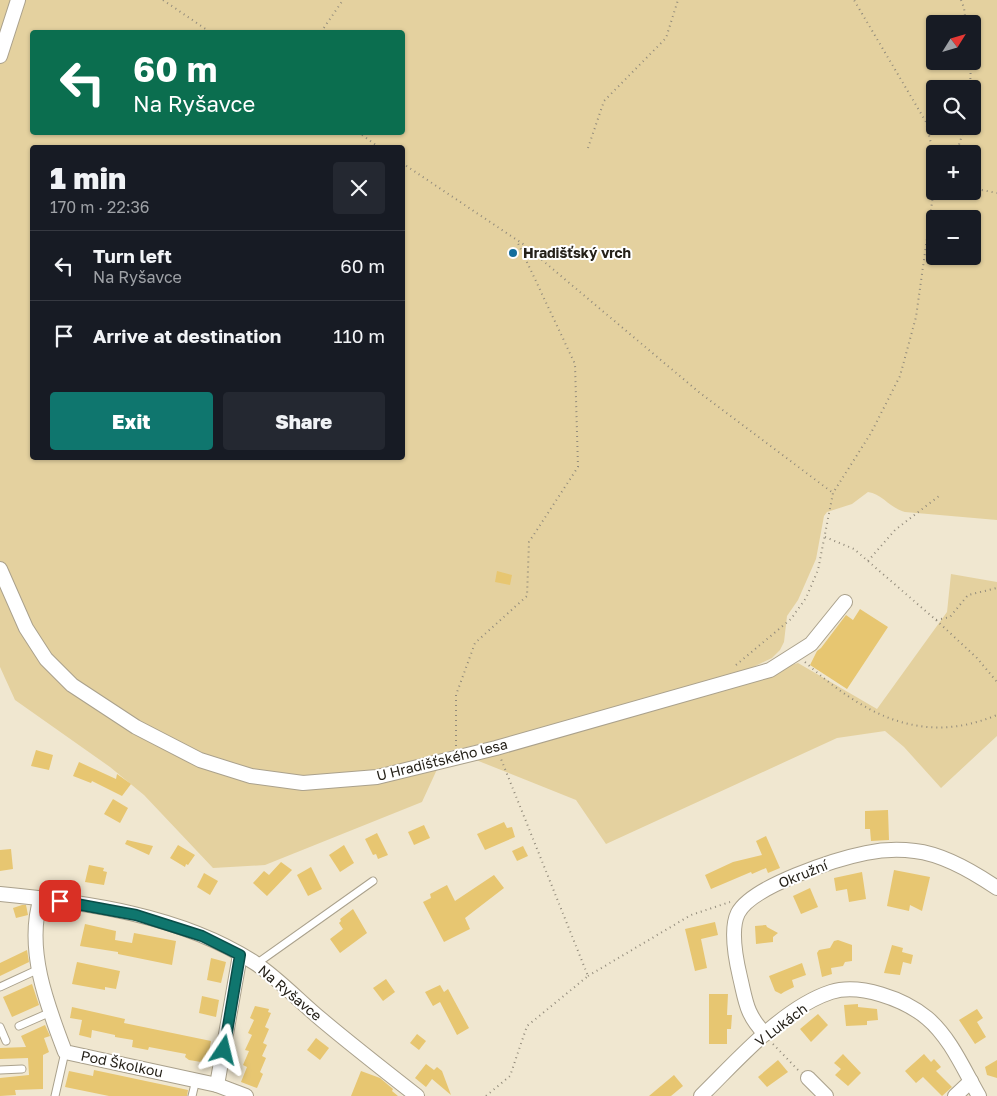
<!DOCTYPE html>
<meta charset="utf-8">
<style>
body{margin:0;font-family:"Golos Text",sans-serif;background:#242831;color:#f1f3f6;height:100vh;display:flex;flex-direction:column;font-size:19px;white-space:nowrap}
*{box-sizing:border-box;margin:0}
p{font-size:16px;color:#9ea1a6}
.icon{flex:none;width:28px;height:28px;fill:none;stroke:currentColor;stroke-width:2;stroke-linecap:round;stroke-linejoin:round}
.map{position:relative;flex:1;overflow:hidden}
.panel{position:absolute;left:30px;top:145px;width:375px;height:315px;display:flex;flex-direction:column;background:#171b24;border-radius:5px;box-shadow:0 1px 4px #0004}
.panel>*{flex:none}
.top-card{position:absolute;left:30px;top:30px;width:375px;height:105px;border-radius:5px;box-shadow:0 1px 4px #0004;background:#0b6e4f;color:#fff;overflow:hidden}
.needle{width:32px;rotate:53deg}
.fabs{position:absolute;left:926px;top:15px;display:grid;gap:10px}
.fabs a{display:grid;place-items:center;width:55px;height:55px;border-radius:5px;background:#171b24;box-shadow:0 1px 4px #0004;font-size:25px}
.pin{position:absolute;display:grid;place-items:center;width:42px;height:42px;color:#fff;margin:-21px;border-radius:10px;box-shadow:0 2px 8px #0006}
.me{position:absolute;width:55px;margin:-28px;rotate:10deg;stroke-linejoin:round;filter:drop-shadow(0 0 4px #0008)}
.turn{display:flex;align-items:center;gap:18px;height:105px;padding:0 20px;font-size:22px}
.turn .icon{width:65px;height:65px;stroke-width:2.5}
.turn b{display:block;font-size:35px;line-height:42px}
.round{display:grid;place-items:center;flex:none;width:52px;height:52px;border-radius:5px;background:#242831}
.overview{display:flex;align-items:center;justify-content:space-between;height:85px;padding:0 20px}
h1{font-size:30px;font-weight:800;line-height:38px}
.primary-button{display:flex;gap:10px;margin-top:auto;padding:10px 20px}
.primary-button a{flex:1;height:58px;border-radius:5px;background:#0f766e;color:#fff;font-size:20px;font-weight:800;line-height:58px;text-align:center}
.primary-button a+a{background:#242831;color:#f1f3f6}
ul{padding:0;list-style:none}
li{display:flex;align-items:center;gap:15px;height:70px;padding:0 20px;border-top:1px solid #363941}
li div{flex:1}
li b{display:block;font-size:19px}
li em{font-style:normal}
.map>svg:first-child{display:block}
.green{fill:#e4d19f;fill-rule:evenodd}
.building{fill:#e7c671}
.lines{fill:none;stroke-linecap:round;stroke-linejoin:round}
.lane-casing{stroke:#aaa18c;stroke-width:9}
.street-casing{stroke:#aaa18c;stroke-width:16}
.path{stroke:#928b7b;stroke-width:2;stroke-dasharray:1 4;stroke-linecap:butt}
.lane{stroke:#fff;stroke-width:7}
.street{stroke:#fff;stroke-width:14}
.route-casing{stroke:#0a4d48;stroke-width:12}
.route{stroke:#0f766e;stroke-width:9}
.poi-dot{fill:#136e9d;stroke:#fff;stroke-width:2}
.labels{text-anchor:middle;stroke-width:4;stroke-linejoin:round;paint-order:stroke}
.poi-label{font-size:14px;font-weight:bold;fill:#252119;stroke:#fff;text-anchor:start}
.street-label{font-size:14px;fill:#252119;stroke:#fff}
</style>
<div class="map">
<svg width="997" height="1096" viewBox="0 0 997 1096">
<rect width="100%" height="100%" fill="#f0e7d0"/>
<!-- green -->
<g class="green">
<path d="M 0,0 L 997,0 L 997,520 L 905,512 C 890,508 882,494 868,492 L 852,504 L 827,512 L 824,516 L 816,559 L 798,600 L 787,616 L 784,642 L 780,650 L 772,658 L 745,671 L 529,733 L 445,752 L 422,802 L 265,865 L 213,868 L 144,795 L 110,767 L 15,700 L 0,667 ZM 935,24 L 972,24 L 972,61 L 935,61 ZM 32,32 L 402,32 L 402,132 L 32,132 ZM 935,89 L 972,89 L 972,126 L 935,126 ZM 32,148 L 402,148 L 402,458 L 32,458 ZM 935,154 L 972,154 L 972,191 L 935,191 ZM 935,219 L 972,219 L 972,256 L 935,256 Z"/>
<path d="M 951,574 L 997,582 L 997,736 L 941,788 L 904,747 L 885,731 L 837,738 L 606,844 L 576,800 L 476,760 L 798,663 L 877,709 L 947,612 Z"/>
</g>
<!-- building -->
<g class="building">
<path d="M 497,571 L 512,575 L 510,585 L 495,582 Z"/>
<path d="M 860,609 L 888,627 L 847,689 L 810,665 L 817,651 L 821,648 L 846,615 L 853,620 Z"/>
<path d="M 36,750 L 53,755 L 49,770 L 31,766 Z"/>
<path d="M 79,762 L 116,779 L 117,774 L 131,784 L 122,796 L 92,781 L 91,783 L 73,776 Z"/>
<path d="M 113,799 L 128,808 L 120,823 L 104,814 Z"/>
<path d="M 888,810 L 889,840 L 871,841 L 870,829 L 865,829 L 865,811 Z"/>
<path d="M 504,822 L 507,828 L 512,827 L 515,837 L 485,850 L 477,834 Z"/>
<path d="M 424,825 L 430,838 L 414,845 L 408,832 Z"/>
<path d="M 377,833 L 388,855 L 378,859 L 376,854 L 373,855 L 365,839 Z"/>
<path d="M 766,836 L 780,868 L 768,873 L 766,868 L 752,874 L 751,872 L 711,889 L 705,875 L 733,862 L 762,855 L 756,841 Z"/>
<path d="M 127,840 L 153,846 L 149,855 L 125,844 Z"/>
<path d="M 178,845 L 195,855 L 188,865 L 186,864 L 185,867 L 170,858 Z"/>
<path d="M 344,845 L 354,863 L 340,872 L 329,855 Z"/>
<path d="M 523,846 L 528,856 L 517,861 L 512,851 Z"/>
<path d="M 11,849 L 13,869 L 0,871 L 0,850 Z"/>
<path d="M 281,862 L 292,870 L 267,896 L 253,883 L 264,871 L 269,875 Z"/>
<path d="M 89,865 L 104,868 L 103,871 L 107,872 L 104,885 L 85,882 Z"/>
<path d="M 311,867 L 322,889 L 308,896 L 297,875 Z"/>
<path d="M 894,870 L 930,877 L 922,911 L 910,905 L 909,911 L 887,906 Z"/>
<path d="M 862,872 L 866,899 L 849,902 L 847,889 L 836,891 L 834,878 Z"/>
<path d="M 204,873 L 218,881 L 210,895 L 197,887 Z"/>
<path d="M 494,875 L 504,888 L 465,918 L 470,929 L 444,942 L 423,902 L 431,898 L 430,894 L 447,885 L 455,901 Z"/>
<path d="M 810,888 L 818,907 L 801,914 L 793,896 Z"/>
<path d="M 22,905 L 26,905 L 28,915 L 16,918 L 13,908 Z"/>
<path d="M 353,909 L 367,933 L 340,953 L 330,939 L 343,929 L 339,923 L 341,921 L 340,919 Z"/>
<path d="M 715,922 L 718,935 L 701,939 L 707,968 L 695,971 L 685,929 Z"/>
<path d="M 85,924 L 116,931 L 115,940 L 132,943 L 134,933 L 176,941 L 172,965 L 118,954 L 118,952 L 80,946 Z"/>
<path d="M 766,925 L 767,927 L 778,933 L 773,937 L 773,942 L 756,944 L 755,926 Z"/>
<path d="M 838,940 L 852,945 L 852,961 L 845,962 L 843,966 L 831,968 L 832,974 L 822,977 L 817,953 L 819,950 L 830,948 L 834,941 Z"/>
<path d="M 892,945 L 903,948 L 902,952 L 913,955 L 911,964 L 903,962 L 900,975 L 884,973 Z"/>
<path d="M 27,950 L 29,962 L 0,976 L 0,963 Z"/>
<path d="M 211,958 L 226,962 L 221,983 L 207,980 Z"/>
<path d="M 77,962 L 120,971 L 116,989 L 105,987 L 105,990 L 72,984 Z"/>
<path d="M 802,963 L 806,975 L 792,980 L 794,987 L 784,992 L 781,994 L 775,991 L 769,976 Z"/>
<path d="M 386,979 L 395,992 L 383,1001 L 373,988 Z"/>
<path d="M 32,984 L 39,1005 L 12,1017 L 3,997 Z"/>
<path d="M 440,985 L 444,992 L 448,989 L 469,1028 L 457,1035 L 440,1002 L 433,1006 L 425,992 Z"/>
<path d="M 709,994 L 728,994 L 727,1015 L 732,1015 L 731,1029 L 727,1029 L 727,1044 L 709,1044 Z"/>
<path d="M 202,996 L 219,1000 L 216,1017 L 199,1013 Z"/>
<path d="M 858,1004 L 858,1007 L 877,1009 L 878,1020 L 867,1021 L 867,1025 L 846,1026 L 844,1005 Z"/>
<path d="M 255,1006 L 269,1009 L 268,1012 L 271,1013 L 265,1027 L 269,1029 L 263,1043 L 267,1045 L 262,1056 L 266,1058 L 260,1072 L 263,1074 L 257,1088 L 241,1082 L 247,1067 L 243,1065 L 249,1051 L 245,1050 L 252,1035 L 248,1033 L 254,1020 L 250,1018 Z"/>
<path d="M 72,1007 L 125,1019 L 124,1023 L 211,1041 L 207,1063 L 189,1060 L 185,1057 L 186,1054 L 149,1047 L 148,1050 L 132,1047 L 133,1040 L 115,1037 L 115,1035 L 92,1030 L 91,1038 L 79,1035 L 82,1020 L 70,1018 Z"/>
<path d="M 977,1009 L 983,1018 L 977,1022 L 986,1037 L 975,1044 L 959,1020 Z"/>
<path d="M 818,1014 L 828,1025 L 811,1042 L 800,1029 Z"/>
<path d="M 45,1025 L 50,1036 L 44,1038 L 49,1052 L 43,1055 L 43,1089 L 15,1090 L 16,1095 L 0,1096 L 0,1078 L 29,1075 L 28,1058 L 0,1059 L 0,1048 L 26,1047 L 21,1036 Z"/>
<path d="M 417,1034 L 426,1041 L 419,1050 L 410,1043 Z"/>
<path d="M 316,1038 L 329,1048 L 320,1060 L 307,1050 Z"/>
<path d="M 843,1054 L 861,1073 L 848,1086 L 835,1075 L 841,1069 L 834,1063 Z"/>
<path d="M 924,1054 L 931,1062 L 934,1059 L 941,1067 L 936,1071 L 952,1087 L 942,1096 L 923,1077 L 916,1083 L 905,1071 Z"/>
<path d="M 778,1060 L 788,1072 L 767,1087 L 758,1077 Z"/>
<path d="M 997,1060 L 997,1078 L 987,1075 L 985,1067 Z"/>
<path d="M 426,1064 L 434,1070 L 437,1067 L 442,1071 L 451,1095 L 432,1079 L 426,1087 L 415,1078 Z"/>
<path d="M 94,1070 L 188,1090 L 187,1096 L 109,1096 L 65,1087 L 69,1071 L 93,1076 Z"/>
<path d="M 361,1071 L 380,1078 L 393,1089 L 392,1091 L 398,1096 L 351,1096 Z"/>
<path d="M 674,1075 L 683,1086 L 671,1096 L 649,1096 Z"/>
</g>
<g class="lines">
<defs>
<g id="lane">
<path d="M 256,964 L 373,881"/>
<path d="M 0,987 L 39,969"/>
<path d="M 19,1026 L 51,1012"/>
<path d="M 0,1027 L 6,1041"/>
<path d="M 0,1070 L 22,1069"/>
<path d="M 55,1096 L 65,1052"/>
<path d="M 192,1096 L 196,1080"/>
</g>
<g id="street">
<path d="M 0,56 L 18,0"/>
<path d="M 0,569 L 26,628 L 46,659 L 72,685 L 136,727 L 200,760 L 251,776 L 303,783 L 377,777 L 496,748 L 770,670 L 811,644 L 845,602"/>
<path d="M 0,894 C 85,902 182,915 255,963 C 279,979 300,1002 322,1020 C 353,1046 385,1071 417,1096"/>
<path d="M 41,898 C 25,948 47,1005 65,1052 L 217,1085 L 240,955"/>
<path d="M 765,1034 C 746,1014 746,1002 740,977 C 736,960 730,929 738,913 C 752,886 836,859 866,853 C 880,850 900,849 915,851 C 942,854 975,873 997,888"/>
<path d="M 808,1078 L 826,1096"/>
<path d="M 217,1085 L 246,1096"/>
<path d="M 701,1096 C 737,1061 782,1008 831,992 C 860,983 904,999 927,1018 C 950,1037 964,1070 979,1096"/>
<path d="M 955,1096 L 971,1081"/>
</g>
</defs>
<!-- lane casing -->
<use href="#lane" class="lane-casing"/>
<!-- street casing -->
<use href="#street" class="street-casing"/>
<!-- path -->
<g class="path">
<path d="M 163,0 L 210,32"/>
<path d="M 961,0 L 964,8 L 966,24"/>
<path d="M 321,32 L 343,0"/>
<path d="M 970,89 L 971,61"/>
<path d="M 358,132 L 380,148"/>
<path d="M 588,148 L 604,101 L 666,38 L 678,0"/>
<path d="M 956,154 L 965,126"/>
<path d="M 402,163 L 523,244 L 700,393 L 833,493"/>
<path d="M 972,188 L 997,193"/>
<path d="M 825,537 L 854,549 L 936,620 L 950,617 L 968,595 L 997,588"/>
<path d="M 868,561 L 895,530 L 939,496"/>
<path d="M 936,620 L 977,658 L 997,682"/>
<path d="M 805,662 C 862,713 920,747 997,715"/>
<path d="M 736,665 L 791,619 L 806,598 L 818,570 L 833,493 L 871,433 L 900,376 L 916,317 L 934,188 L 935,161 L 926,122 L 854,0"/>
<path d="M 456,746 L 456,695 L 475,643 L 527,596 L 529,542 L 578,467 L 575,364 L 517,241"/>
<path d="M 588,976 L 691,915 L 730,902"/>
<path d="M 773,1044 L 799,1071"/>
<path d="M 486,1096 L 510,1076 L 527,1026 L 588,976 L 501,759"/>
</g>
<!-- lane -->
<use href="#lane" class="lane"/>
<!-- street -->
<use href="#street" class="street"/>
</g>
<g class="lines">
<defs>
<path id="route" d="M 60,901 L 136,915 L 202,936 L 240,955 L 224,1050"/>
</defs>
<!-- route casing -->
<use href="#route" class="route-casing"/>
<!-- route -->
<use href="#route" class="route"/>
</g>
<!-- markers -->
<circle class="poi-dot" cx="513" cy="253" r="5"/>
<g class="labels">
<!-- poi labels -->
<g class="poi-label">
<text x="523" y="258">Hradišťský vrch</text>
</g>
<!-- street labels -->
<g class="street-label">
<text transform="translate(442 760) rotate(-14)" y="5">U Hradišťského lesa</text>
<text transform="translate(803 874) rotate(-22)" y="5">Okružní</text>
<text transform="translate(290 993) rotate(40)" y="5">Na Ryšavce</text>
<text transform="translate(781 1025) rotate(-37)" y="5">V Lukách</text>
<text transform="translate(122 1064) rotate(12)" y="5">Pod Školkou</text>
</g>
</g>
</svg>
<div class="fabs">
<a><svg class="needle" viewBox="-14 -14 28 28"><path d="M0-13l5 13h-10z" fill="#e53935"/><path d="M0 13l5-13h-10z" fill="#9ea1a6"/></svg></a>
<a><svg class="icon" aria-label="search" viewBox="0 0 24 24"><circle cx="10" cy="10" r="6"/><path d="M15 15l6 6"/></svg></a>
<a>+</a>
<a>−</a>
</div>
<div class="pin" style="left:60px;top:901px;background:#d93025"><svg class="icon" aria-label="arrive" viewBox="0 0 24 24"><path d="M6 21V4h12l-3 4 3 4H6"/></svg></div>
<svg class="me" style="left:224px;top:1050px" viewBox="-20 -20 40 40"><path d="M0-17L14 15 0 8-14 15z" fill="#0f766e" stroke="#fff" stroke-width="4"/></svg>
<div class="top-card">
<div class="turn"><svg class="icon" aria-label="left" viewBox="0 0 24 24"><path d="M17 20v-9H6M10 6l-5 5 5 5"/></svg><div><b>60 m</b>Na Ryšavce</div></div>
</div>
<section class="panel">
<div class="overview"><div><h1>1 min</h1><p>170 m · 22:36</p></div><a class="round"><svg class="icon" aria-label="close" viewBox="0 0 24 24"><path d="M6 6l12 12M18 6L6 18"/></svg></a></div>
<ul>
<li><svg class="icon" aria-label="left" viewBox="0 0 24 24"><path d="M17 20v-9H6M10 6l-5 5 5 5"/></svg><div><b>Turn left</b><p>Na Ryšavce</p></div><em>60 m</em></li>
<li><svg class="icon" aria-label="arrive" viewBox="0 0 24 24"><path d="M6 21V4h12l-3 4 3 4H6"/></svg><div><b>Arrive at destination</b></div><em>110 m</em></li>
</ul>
<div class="primary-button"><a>Exit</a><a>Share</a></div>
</section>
</div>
